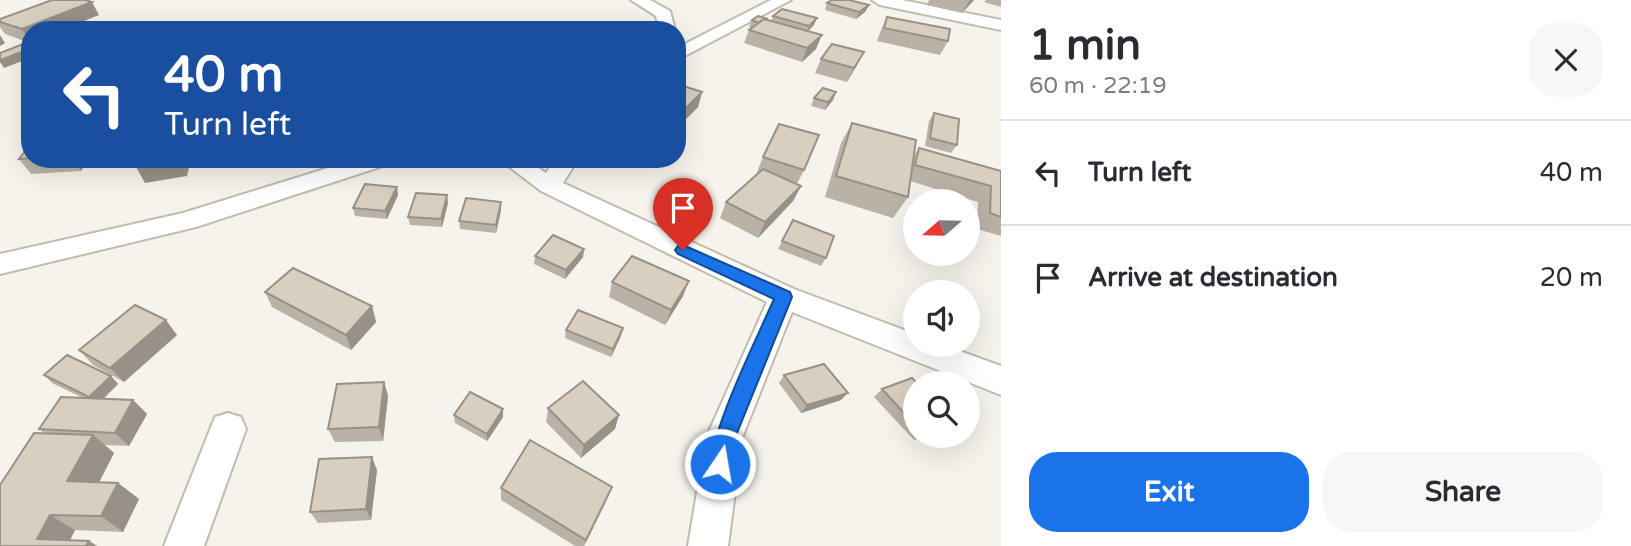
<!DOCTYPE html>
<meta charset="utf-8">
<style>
body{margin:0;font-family:"Varela Round",sans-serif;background:#f7f7f7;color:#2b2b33;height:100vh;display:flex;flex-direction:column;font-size:26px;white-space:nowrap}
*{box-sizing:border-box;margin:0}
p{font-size:23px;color:#7c7c81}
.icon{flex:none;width:38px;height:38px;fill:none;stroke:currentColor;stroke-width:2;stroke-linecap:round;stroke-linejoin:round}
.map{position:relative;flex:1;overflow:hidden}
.side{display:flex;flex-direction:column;background:#fff;width:630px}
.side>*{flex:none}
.hud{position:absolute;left:21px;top:21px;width:665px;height:147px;border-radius:28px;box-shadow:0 7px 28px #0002;background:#1a4fa0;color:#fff;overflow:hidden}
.needle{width:46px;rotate:250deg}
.buttons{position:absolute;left:903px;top:189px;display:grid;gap:14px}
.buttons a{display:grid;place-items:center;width:77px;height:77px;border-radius:50%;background:#fff;box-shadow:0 7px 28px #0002;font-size:35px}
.pin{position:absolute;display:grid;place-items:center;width:60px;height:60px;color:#fff;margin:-72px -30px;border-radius:50% 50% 50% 0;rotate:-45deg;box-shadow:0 0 7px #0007}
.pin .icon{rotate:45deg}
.me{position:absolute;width:77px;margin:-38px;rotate:12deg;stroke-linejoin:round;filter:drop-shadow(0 0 5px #0008)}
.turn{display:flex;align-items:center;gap:24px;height:147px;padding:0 28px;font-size:32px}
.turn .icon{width:91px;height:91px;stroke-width:2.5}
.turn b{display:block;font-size:49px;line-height:60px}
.round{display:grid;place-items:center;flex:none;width:74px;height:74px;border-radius:28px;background:#f7f7f7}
.summary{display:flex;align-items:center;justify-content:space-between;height:119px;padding:0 28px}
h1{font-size:42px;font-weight:800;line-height:52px}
.button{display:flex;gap:14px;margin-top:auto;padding:14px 28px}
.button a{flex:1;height:80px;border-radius:28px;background:#1a73e8;color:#fff;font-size:28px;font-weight:800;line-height:80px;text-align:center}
.button a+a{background:#f7f7f7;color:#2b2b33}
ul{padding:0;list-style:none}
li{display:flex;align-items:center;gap:21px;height:105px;padding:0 28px;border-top:2px solid #e1e1e2}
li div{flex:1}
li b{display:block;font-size:26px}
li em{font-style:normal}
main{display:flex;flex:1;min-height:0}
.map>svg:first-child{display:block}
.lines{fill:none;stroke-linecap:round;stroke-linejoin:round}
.street-casing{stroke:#c2bbae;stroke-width:4}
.street{fill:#fff;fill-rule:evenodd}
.wall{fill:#bab2a6}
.shaded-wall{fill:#979187}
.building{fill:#d8cfc1;stroke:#979187;stroke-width:2}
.route{fill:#1a73e8;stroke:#114b97;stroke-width:2}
</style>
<main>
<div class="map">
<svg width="1001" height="546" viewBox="0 0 1001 546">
<rect width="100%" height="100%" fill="#f6f3ec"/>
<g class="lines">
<defs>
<g id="street">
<path d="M 631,0 L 650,0 L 670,11 L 675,30 L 659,30 L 656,16 Z"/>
<path d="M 771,0 L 791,0 L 677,60 L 677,48 Z"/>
<path d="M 872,0 L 902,0 L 1001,20 L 1001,30 L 880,5 Z"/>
<path d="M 357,159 L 392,159 L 389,164 L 196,227 L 0,274 L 0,254 L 183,213 Z"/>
<path d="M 499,159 L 525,159 L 546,173 L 555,159 L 578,159 L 563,183 L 794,289 L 915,334 L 915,345 L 943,345 L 1001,366 L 1001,395 L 792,312 L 742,438 L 728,546 L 688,546 L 706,438 L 767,302 L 541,191 Z"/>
<path d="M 228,413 L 241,417 L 246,429 L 204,546 L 164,546 L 215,417 Z"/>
</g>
</defs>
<!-- street casing -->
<use href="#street" class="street-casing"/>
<!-- street -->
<use href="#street" class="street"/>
</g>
<!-- wall -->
<g class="wall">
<path d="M 929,0 L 974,0 L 962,13 L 927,5 Z"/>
<path d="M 986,0 L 1001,0 L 1001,7 L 984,2 Z"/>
<path d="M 827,3 L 869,5 L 865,12 L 856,19 L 825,10 Z"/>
<path d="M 99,15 L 30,30 L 30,43 L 5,34 L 0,27 L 0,19 Z"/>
<path d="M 773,16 L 814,25 L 808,31 L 816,49 L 802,62 L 744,43 L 749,30 L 751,28 L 749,27 L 752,20 L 771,21 Z"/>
<path d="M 887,17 L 948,41 L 940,55 L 877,41 L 881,30 Z"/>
<path d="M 821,59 L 857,65 L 847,82 L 815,73 Z"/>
<path d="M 677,84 L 702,92 L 698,107 L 680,125 L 677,124 Z"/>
<path d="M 836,92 L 833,100 L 825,110 L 811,106 L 814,98 Z"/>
<path d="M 934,113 L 957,145 L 951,153 L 925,146 L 929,121 Z"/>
<path d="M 852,123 L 914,156 L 919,148 L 1001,171 L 1001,236 L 977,229 L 978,202 L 910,181 L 908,197 L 893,218 L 825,197 L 841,143 Z"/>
<path d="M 30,145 L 30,159 L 89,159 L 81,171 L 31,174 L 19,159 Z"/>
<path d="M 763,157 L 804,170 L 797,184 L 801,186 L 793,201 L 758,238 L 720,218 L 726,202 L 759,173 L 757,172 Z"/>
<path d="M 398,195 L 387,219 L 355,216 L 353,208 Z"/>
<path d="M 501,202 L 501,210 L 496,233 L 460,229 L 459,221 Z"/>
<path d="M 448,203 L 442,227 L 410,225 L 408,217 Z"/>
<path d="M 793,220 L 826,258 L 821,266 L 778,249 Z"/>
<path d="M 584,249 L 583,257 L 565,279 L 534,264 L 535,256 Z"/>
<path d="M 612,282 L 683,296 L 665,325 L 609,297 Z"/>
<path d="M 265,292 L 372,306 L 376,322 L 351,350 L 272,307 Z"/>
<path d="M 566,330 L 621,336 L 611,357 L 565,338 Z"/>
<path d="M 177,335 L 124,382 L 93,365 L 79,350 Z"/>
<path d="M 44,375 L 111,376 L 118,384 L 103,399 L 133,400 L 147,414 L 129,446 L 105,445 L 114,453 L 99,482 L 118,483 L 139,499 L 123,532 L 75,530 L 70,540 L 89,541 L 97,546 L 0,546 L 44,433 L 39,429 L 83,398 L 52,383 Z"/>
<path d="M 784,375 L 841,400 L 801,413 L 779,383 Z"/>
<path d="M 384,382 L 388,396 L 383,441 L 335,442 L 328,429 Z"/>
<path d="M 915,383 L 915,436 L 925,436 L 914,440 L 874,397 L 882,389 Z"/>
<path d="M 548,408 L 615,429 L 581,458 L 546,422 Z"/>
<path d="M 503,409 L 503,417 L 487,441 L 455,423 L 454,415 Z"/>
<path d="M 377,470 L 371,520 L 318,523 L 310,512 Z"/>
<path d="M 501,488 L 607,499 L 584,546 L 575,546 L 501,500 Z"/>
</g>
<!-- shaded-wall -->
<g class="shaded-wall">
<path d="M 970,0 L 974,0 L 962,13 L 969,1 Z"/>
<path d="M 92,2 L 99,15 L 62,30 L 30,30 L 30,42 L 22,29 Z"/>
<path d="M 869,5 L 865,12 L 856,19 L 859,12 Z"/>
<path d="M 817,18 L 814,25 L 806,33 L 809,26 Z"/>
<path d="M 0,35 L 5,43 L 0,46 Z"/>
<path d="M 822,35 L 816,49 L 802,62 L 807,48 Z"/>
<path d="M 30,49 L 30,58 L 4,68 L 0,62 L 0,60 Z"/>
<path d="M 864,52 L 857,65 L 847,82 L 854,68 Z"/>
<path d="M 702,92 L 698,107 L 680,125 L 684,110 Z"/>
<path d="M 836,92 L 833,100 L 825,110 L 828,102 Z"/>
<path d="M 74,159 L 89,159 L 81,171 Z"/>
<path d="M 180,159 L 191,159 L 187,176 L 145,183 L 136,167 Z"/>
<path d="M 801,186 L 793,201 L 758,238 L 765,222 Z"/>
<path d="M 397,187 L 398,195 L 387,219 L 385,211 Z"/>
<path d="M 447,195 L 448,203 L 442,227 L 441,219 Z"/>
<path d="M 501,202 L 501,210 L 496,233 L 496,225 Z"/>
<path d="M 584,249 L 583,257 L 565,279 L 566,270 Z"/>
<path d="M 689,281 L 683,296 L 665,325 L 671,310 Z"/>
<path d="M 372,306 L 376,322 L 351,350 L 346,335 Z"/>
<path d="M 166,320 L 177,335 L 124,382 L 110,368 Z"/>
<path d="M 623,328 L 621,336 L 611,357 L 613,349 Z"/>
<path d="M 111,376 L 118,384 L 97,405 L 89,397 Z"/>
<path d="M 384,382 L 388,396 L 383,441 L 379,427 Z"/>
<path d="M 848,393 L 841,400 L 801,413 L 807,405 Z"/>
<path d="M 133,400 L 147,414 L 129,446 L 115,433 Z"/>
<path d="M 503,409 L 503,417 L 487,441 L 487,434 Z"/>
<path d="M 619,415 L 615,429 L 581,458 L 584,445 Z"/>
<path d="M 93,435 L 114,453 L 91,498 L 67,481 Z"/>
<path d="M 372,457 L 377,470 L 371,520 L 366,509 Z"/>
<path d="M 118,483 L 139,499 L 123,532 L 101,516 Z"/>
<path d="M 612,487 L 607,499 L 584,546 L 586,540 Z"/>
<path d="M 50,515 L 75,530 L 67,546 L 37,539 Z"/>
<path d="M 89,541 L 97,546 L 86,546 Z"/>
</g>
<!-- building -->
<g class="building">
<path d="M 52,0 L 85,0 L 92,2 L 22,29 L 0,22 L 0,19 Z"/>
<path d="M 832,0 L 849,0 L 869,5 L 859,12 L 827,3 Z"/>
<path d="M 782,9 L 817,18 L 809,26 L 773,16 Z"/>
<path d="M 758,16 L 768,19 L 764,19 L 759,23 L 752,20 Z"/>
<path d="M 887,17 L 950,29 L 948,41 L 884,28 Z"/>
<path d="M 764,19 L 822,35 L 807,48 L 749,30 Z"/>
<path d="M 581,22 L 592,28 L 586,30 L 566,30 L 563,28 Z"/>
<path d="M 23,44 L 30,48 L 30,49 L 0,60 L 0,53 Z"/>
<path d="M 832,44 L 864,52 L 854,68 L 821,59 Z"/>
<path d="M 677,84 L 702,92 L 684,110 L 677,108 Z"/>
<path d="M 823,88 L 836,92 L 828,102 L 814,98 Z"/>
<path d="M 934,113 L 959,119 L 957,145 L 930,138 Z"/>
<path d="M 852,123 L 916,140 L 908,197 L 836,176 Z"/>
<path d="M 779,124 L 819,135 L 804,170 L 763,157 Z"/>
<path d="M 30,145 L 30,158 L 19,159 Z"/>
<path d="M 919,148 L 1001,171 L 1001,217 L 990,213 L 991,186 L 915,165 Z"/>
<path d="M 139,159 L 180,159 L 179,161 L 136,167 Z"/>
<path d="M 763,169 L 801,186 L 765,222 L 726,202 Z"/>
<path d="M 365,184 L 397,187 L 385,211 L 353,208 Z"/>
<path d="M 416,193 L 447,195 L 441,219 L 408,217 Z"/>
<path d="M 466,198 L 501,202 L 496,225 L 459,221 Z"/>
<path d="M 793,220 L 834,236 L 826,258 L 782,241 Z"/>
<path d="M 553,235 L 584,249 L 566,270 L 535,256 Z"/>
<path d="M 632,256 L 689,281 L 671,310 L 612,282 Z"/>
<path d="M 293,268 L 372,306 L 346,335 L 265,292 Z"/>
<path d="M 135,305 L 166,320 L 110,368 L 79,350 Z"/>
<path d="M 578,310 L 623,328 L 613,349 L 566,330 Z"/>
<path d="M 67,355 L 111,376 L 89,397 L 44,375 Z"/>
<path d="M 824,364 L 848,393 L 807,405 L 784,375 Z"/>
<path d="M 912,378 L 917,383 L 915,383 L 915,425 L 882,389 Z"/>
<path d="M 583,381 L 619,415 L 584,445 L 548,408 Z"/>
<path d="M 384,382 L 379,427 L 328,429 L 337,384 Z"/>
<path d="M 470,392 L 503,409 L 487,434 L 454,415 Z"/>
<path d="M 61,397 L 133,400 L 115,433 L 39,429 Z"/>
<path d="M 34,433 L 93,435 L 67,481 L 118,483 L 101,516 L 50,515 L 37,539 L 89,541 L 86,546 L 0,546 L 0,485 Z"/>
<path d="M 530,440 L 612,487 L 586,540 L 501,488 Z"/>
<path d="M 372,457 L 366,509 L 310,512 L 319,459 Z"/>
</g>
<!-- route -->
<path class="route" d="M 683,245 L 790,292 L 792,297 L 735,438 L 728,472 L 720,475 L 713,472 C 702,446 761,330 774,299 L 678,254 L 675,250 L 678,246 Z"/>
</svg>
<div class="buttons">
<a><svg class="needle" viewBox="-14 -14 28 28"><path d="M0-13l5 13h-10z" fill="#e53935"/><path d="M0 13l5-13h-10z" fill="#7c7c81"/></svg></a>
<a><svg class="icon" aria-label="sound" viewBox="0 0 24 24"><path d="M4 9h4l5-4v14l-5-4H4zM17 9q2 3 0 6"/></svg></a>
<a><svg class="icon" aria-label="search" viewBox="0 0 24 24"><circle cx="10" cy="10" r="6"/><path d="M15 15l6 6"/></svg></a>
</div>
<div class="pin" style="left:683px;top:250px;background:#d93025"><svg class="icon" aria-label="arrive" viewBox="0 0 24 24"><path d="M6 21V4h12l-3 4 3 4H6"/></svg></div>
<svg class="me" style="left:720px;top:464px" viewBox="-20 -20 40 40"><circle r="17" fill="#1a73e8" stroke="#fff" stroke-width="3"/><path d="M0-11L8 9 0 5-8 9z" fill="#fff"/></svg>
<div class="hud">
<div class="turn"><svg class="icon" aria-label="left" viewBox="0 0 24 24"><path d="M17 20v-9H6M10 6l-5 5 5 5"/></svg><div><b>40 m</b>Turn left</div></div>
</div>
</div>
<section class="side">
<div class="summary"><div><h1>1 min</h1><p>60 m · 22:19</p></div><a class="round"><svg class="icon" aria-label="close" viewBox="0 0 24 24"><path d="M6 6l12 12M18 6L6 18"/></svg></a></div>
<ul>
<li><svg class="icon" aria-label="left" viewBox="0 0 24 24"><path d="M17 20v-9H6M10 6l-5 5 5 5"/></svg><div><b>Turn left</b></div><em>40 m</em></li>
<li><svg class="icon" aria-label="arrive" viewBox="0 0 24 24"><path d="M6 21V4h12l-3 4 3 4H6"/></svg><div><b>Arrive at destination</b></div><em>20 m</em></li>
</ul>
<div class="button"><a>Exit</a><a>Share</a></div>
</section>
</main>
